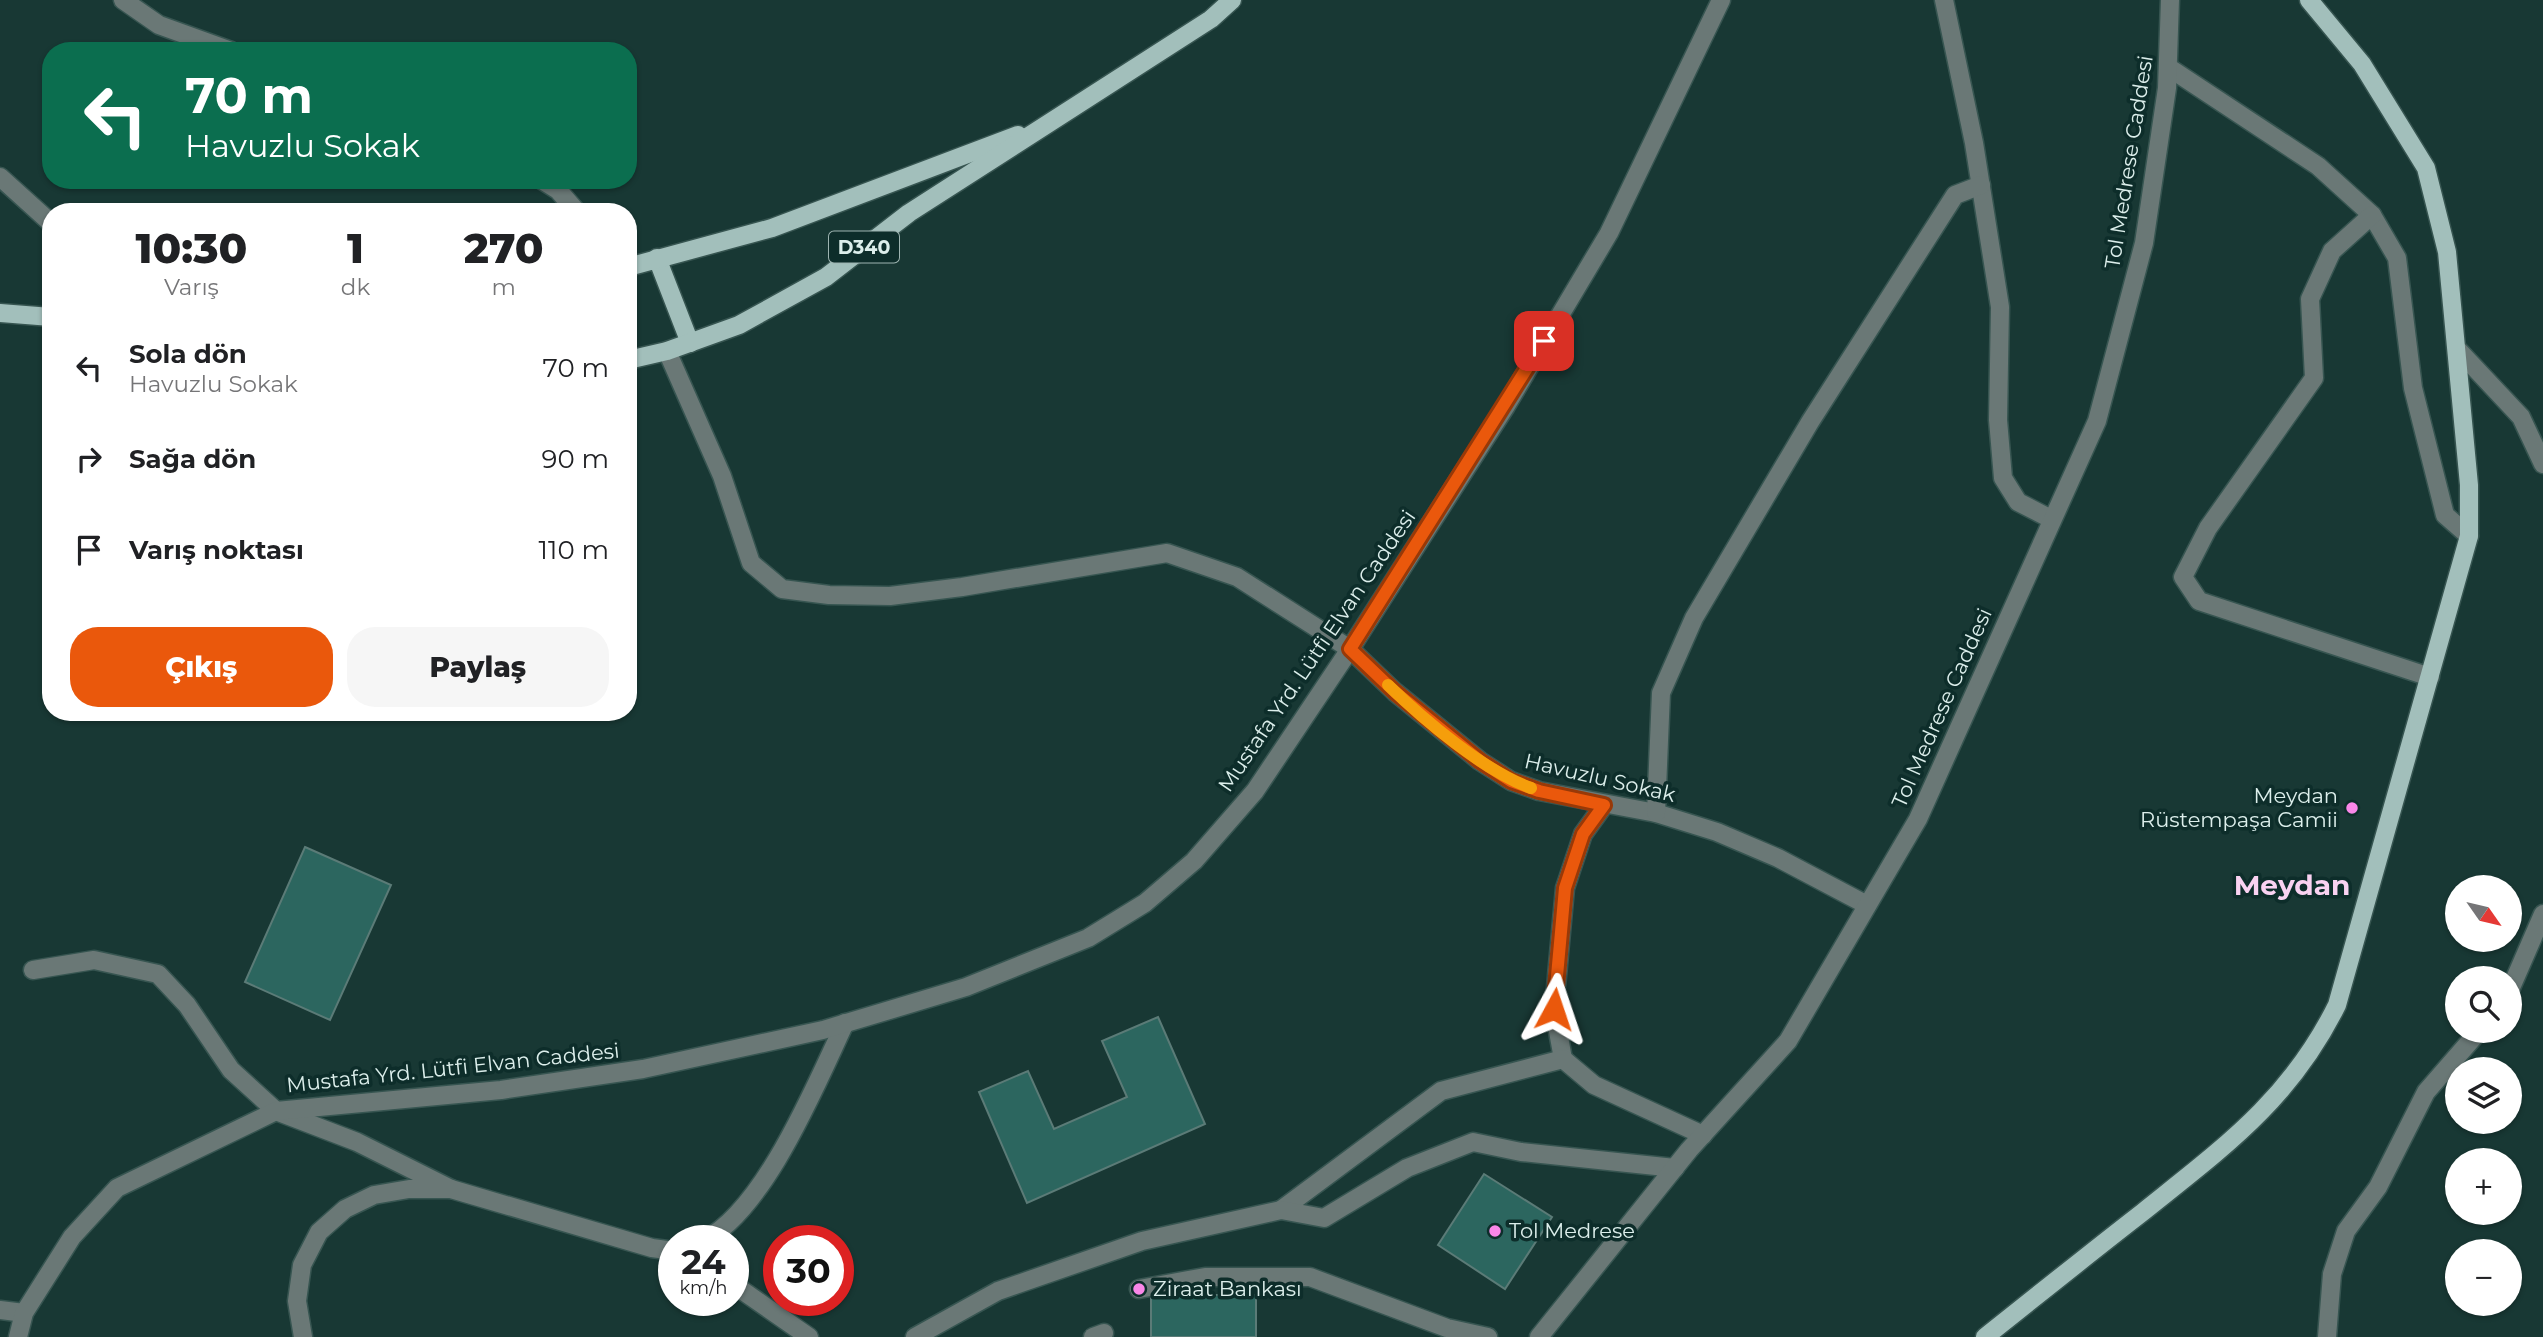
<!DOCTYPE html>
<html lang="tr">
<meta charset="utf-8">
<style>
body{margin:0;font-family:Montserrat,sans-serif;background:#f6f6f6;color:#202124;height:100vh;display:flex;flex-direction:column;font-size:26px;white-space:nowrap}
*{box-sizing:border-box;margin:0}
p{font-size:23px;color:#757577}
.icon{flex:none;width:38px;height:38px;fill:none;stroke:currentColor;stroke-width:2;stroke-linecap:round;stroke-linejoin:round}
.map{position:relative;flex:1;overflow:hidden}
.sheet{position:absolute;left:42px;top:203px;width:595px;height:518px;display:flex;flex-direction:column;background:#fff;border-radius:28px;box-shadow:0 2px 5px #0004}
.sheet>*{flex:none}
.banner{position:absolute;left:42px;top:42px;width:595px;height:147px;border-radius:28px;box-shadow:0 2px 5px #0004;background:#0b6e4f;color:#fff;overflow:hidden}
.needle{width:46px;rotate:124deg}
.tools{position:absolute;left:2445px;top:875px;display:grid;gap:14px}
.tools a{display:grid;place-items:center;width:77px;height:77px;border-radius:50%;background:#fff;box-shadow:0 2px 5px #0004;font-size:35px}
.speed{position:absolute;left:658px;top:1225px;display:flex;gap:14px;font-size:35px;font-weight:700;text-align:center}
.speed>*{display:grid;place-content:center;width:91px;height:91px;border-radius:50%;background:#fff;box-shadow:0 2px 5px #0004;line-height:1}
.speed small{font-size:18px;font-weight:400}
.speed .limit{border:10px solid #d22;background:#fff;color:#111}
.pin{position:absolute;display:grid;place-items:center;width:60px;height:60px;color:#fff;margin:-30px;border-radius:14px;box-shadow:0 4px 10px #0006}
.me{position:absolute;width:77px;margin:-38px;rotate:5deg;stroke-linejoin:round;filter:drop-shadow(0 0 5px #0008)}
.turn{display:flex;align-items:center;gap:24px;height:147px;padding:0 28px;font-size:32px}
.turn .icon{width:91px;height:91px;stroke-width:2.5}
.turn b{display:block;font-size:49px;line-height:60px}
.eta{display:flex;justify-content:space-evenly;align-items:center;height:119px;text-align:center}
.eta b{font-size:42px;font-weight:800;line-height:49px}
.action{display:flex;gap:14px;margin-top:auto;padding:14px 28px}
.action a{flex:1;height:80px;border-radius:28px;background:#ea580c;color:#fff;font-size:28px;font-weight:800;line-height:80px;text-align:center}
.action a+a{background:#f6f6f6;color:#202124}
ul{padding:0;list-style:none}
li{display:flex;align-items:center;gap:21px;height:91px;padding:0 28px}
li div{flex:1}
li b{display:block;font-size:26px}
li em{font-style:normal}
.map>svg:first-child{display:block}
.building{fill:#2c665f;stroke:#5b7b77;stroke-width:2}
.lines{fill:none;stroke-linecap:round;stroke-linejoin:round}
.minor-casing{stroke:#375551;stroke-width:21}
.major-casing{stroke:#375551;stroke-width:21}
.minor{stroke:#6a7876;stroke-width:18}
.major{stroke:#a2bfbb;stroke-width:18}
.route-casing{stroke:#983908;stroke-width:18}
.route{stroke:#ea580c;stroke-width:12}
.slow{stroke:#f59e0b;stroke-width:12}
.poi-dot{fill:#f987e8;stroke:#0d2d2a;stroke-width:2.5}
.labels{text-anchor:middle;stroke-width:7;stroke-linejoin:round;paint-order:stroke}
.shield{fill:#0d2d2a;stroke:#9eb4b1;stroke-width:2}
.shield-label{font-size:19px;font-weight:bold;fill:#dceeeb}
.street-label{font-size:21px;fill:#dceeeb;stroke:#0d2d2a}
.poi-label{font-size:21px;fill:#dceeeb;stroke:#0d2d2a;text-anchor:start}
.district-label{font-size:28px;font-weight:bold;fill:#f9d2f1;stroke:#0d2d2a}
</style>
<div class="map">
<svg width="2543" height="1337" viewBox="0 0 2543 1337">
<rect width="100%" height="100%" fill="#183834"/>
<!-- building -->
<g class="building">
<path d="M 305,847 L 391,885 L 330,1020 L 245,982 Z"/>
<path d="M 1158,1017 L 1205,1124 L 1027,1203 L 979,1092 L 1028,1071 L 1054,1129 L 1127,1097 L 1102,1041 Z"/>
<path d="M 1484,1174 L 1552,1217 L 1505,1289 L 1438,1245 Z"/>
<path d="M 1168,1295 L 1256,1295 L 1256,1337 L 1151,1337 L 1151,1298 Z"/>
</g>
<g class="lines">
<defs>
<g id="minor">
<path d="M 123,0 L 159,25 L 231,51"/>
<path d="M 1944,0 L 1974,143 L 2000,307 L 1998,420 L 2003,478 L 2018,502 L 2051,519"/>
<path d="M 2168,67 L 2318,166 L 2372,215 L 2397,258 L 2413,388 L 2445,515 L 2469,536"/>
<path d="M 0,177 L 51,223"/>
<path d="M 542,180 L 558,190 L 577,212"/>
<path d="M 2372,215 L 2332,251 L 2310,299 L 2314,378 L 2208,528 L 2183,577 L 2199,601 L 2430,677"/>
<path d="M 667,351 L 722,476 L 751,563 L 782,589 L 829,595 L 890,596 L 962,587 L 1167,553 L 1237,577 L 1350,649 L 1395,692 L 1480,761 L 1511,781 L 1539,791 L 1656,813 L 1717,832 L 1778,858 L 1867,905"/>
<path d="M 2459,351 L 2521,417 L 2543,464"/>
<path d="M 1656,813 L 1661,693 L 1694,618 L 1810,422 L 1955,195 L 1981,185"/>
<path d="M 33,970 L 94,960 L 158,974 L 187,1005 L 231,1070 L 276,1111 L 357,1142 L 451,1189"/>
<path d="M 2510,990 L 2543,914"/>
<path d="M 1563,1059 L 1554,1009 L 1565,888 L 1583,834 L 1604,805"/>
<path d="M 1281,1210 L 1441,1091 L 1563,1059 L 1594,1085 L 1703,1135"/>
<path d="M 703,1241 C 765,1210 816,1084 845,1023"/>
<path d="M 733,1284 L 809,1337"/>
<path d="M 1139,1289 L 1205,1277 L 1310,1277 L 1447,1328 L 1488,1337"/>
<path d="M 0,1310 L 24,1313"/>
<path d="M 18,1337 L 24,1313 L 72,1237 L 117,1188 L 276,1111 L 501,1090 L 643,1069 L 823,1030 L 966,987 L 1088,938 L 1145,903 L 1194,861 L 1255,791 L 1350,649 L 1506,406 L 1609,233 L 1721,0"/>
<path d="M 303,1337 L 297,1301 L 302,1265 L 319,1232 L 345,1209 L 374,1195 L 409,1189 L 451,1189 L 652,1248 L 674,1251"/>
<path d="M 915,1337 L 998,1291 L 1142,1241 L 1281,1210 L 1324,1218 L 1407,1168 L 1473,1142 L 1521,1152 L 1675,1168"/>
<path d="M 1093,1337 L 1104,1333"/>
<path d="M 1539,1337 L 1689,1150 L 1788,1041 L 1918,819 L 2097,421 L 2144,243 L 2167,88 L 2170,0"/>
<path d="M 2327,1337 L 2332,1274 L 2346,1231 L 2378,1187 L 2426,1092 L 2479,1031"/>
</g>
<g id="major">
<path d="M 657,258 L 690,343"/>
<path d="M 628,267 L 772,228 L 1018,135"/>
<path d="M 0,313 L 51,317"/>
<path d="M 628,360 L 667,351 L 739,325 L 826,277 L 909,213 L 1211,19 L 1232,0"/>
<path d="M 1985,1337 C 2038,1295 2090,1253 2143,1212 C 2224,1147 2290,1100 2337,1005 L 2469,536 L 2469,485 L 2447,252 L 2426,168 L 2362,64 L 2309,0"/>
</g>
</defs>
<!-- minor casing -->
<use href="#minor" class="minor-casing"/>
<!-- major casing -->
<use href="#major" class="major-casing"/>
<!-- minor -->
<use href="#minor" class="minor"/>
<!-- major -->
<use href="#major" class="major"/>
</g>
<g class="lines">
<defs>
<path id="route" d="M 1544,341 L 1350,649 L 1395,692 L 1480,761 L 1511,781 L 1539,791 L 1604,805 L 1583,834 L 1565,888 L 1554,1009"/>
</defs>
<!-- route casing -->
<use href="#route" class="route-casing"/>
<!-- route -->
<use href="#route" class="route"/>
<!-- slow -->
<path class="slow" d="M 1388,685 C 1424,720 1484,771 1531,788"/>
</g>
<!-- markers -->
<g class="poi-dot">
<circle cx="2352" cy="808" r="7"/>
<circle cx="1495" cy="1231" r="7"/>
<circle cx="1139" cy="1289" r="7"/>
</g>
<g class="labels">
<!-- shield labels -->
<rect class="shield" x="829" y="231.5" width="70" height="31" rx="5"/>
<g class="shield-label">
<text x="864" y="254">D340</text>
</g>
<!-- street labels -->
<g class="street-label">
<text transform="translate(2129 162) rotate(-81)" y="7">Tol Medrese Caddesi</text>
<text transform="translate(1317 651) rotate(-56)" y="7">Mustafa Yrd. Lütfi Elvan Caddesi</text>
<text transform="translate(1942 708) rotate(-66)" y="7">Tol Medrese Caddesi</text>
<text transform="translate(1600 778) rotate(13)" y="7">Havuzlu Sokak</text>
<text transform="translate(453 1068) rotate(-6)" y="7">Mustafa Yrd. Lütfi Elvan Caddesi</text>
</g>
<!-- poi labels -->
<g class="poi-label">
<text x="2338" y="803" text-anchor="end">Meydan<tspan x="2338" dy="24">Rüstempaşa Camii</tspan></text>
<text x="1509" y="1238">Tol Medrese</text>
<text x="1153" y="1296">Ziraat Bankası</text>
</g>
<!-- district labels -->
<g class="district-label">
<text x="2292" y="895">Meydan</text>
</g>
</g>
</svg>
<div class="tools">
<a><svg class="needle" viewBox="-14 -14 28 28"><path d="M0-13l5 13h-10z" fill="#e53935"/><path d="M0 13l5-13h-10z" fill="#757577"/></svg></a>
<a><svg class="icon" aria-label="search" viewBox="0 0 24 24"><circle cx="10" cy="10" r="6"/><path d="M15 15l6 6"/></svg></a>
<a><svg class="icon" aria-label="layers" viewBox="0 0 24 24"><path d="M12 4l9 5-9 5-9-5zM3 14l9 5 9-5"/></svg></a>
<a>+</a>
<a>−</a>
</div>
<div class="speed"><div>24<small>km/h</small></div><div class="limit">30</div></div>
<div class="pin" style="left:1544px;top:341px;background:#d93025"><svg class="icon" aria-label="arrive" viewBox="0 0 24 24"><path d="M6 21V4h12l-3 4 3 4H6"/></svg></div>
<svg class="me" style="left:1554px;top:1009px" viewBox="-20 -20 40 40"><path d="M0-17L14 15 0 8-14 15z" fill="#ea580c" stroke="#fff" stroke-width="4"/></svg>
<div class="banner">
<div class="turn"><svg class="icon" aria-label="left" viewBox="0 0 24 24"><path d="M17 20v-9H6M10 6l-5 5 5 5"/></svg><div><b>70 m</b>Havuzlu Sokak</div></div>
</div>
<section class="sheet">
<div class="eta">
<div><b>10:30</b><p>Varış</p></div>
<div><b>1</b><p>dk</p></div>
<div><b>270</b><p>m</p></div>
</div>
<ul>
<li><svg class="icon" aria-label="left" viewBox="0 0 24 24"><path d="M17 20v-9H6M10 6l-5 5 5 5"/></svg><div><b>Sola dön</b><p>Havuzlu Sokak</p></div><em>70 m</em></li>
<li><svg class="icon" aria-label="right" viewBox="0 0 24 24"><path d="M7 20v-9h11M14 6l5 5-5 5"/></svg><div><b>Sağa dön</b></div><em>90 m</em></li>
<li><svg class="icon" aria-label="arrive" viewBox="0 0 24 24"><path d="M6 21V4h12l-3 4 3 4H6"/></svg><div><b>Varış noktası</b></div><em>110 m</em></li>
</ul>
<div class="action"><a>Çıkış</a><a>Paylaş</a></div>
</section>
</div>
